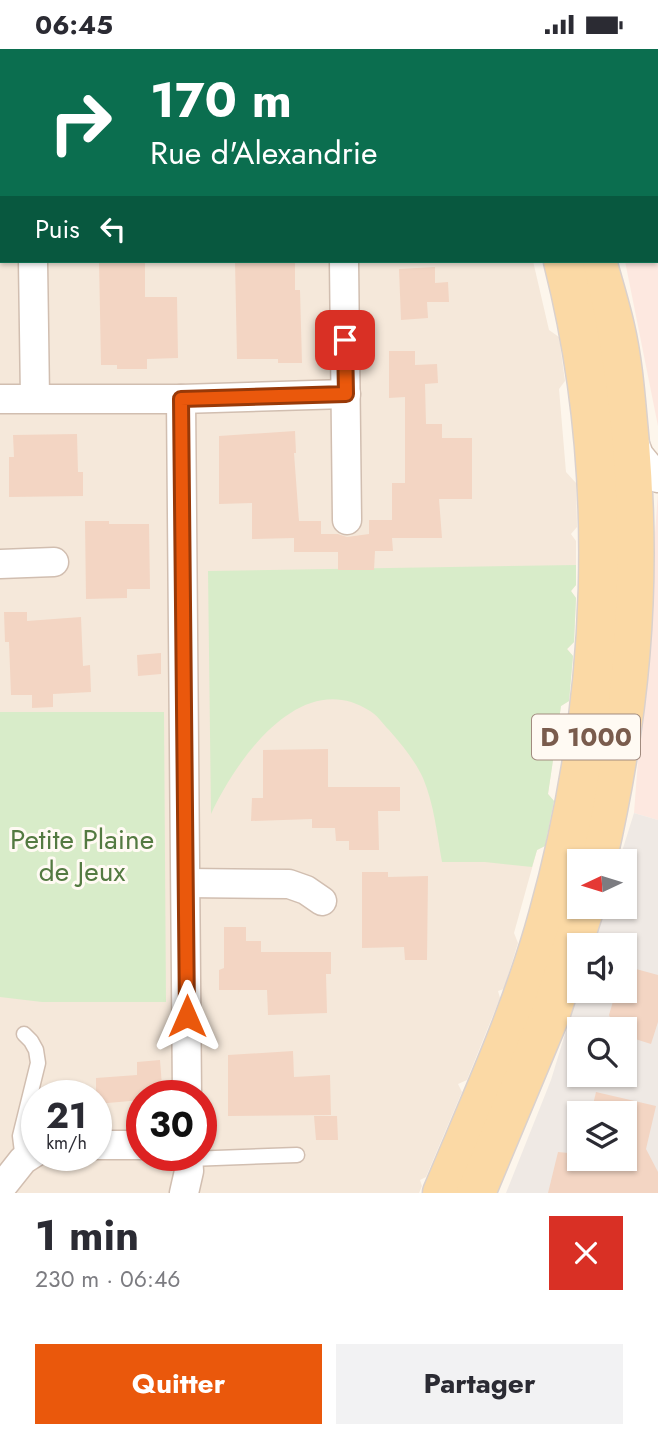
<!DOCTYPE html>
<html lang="fr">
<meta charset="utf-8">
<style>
body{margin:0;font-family:Jost,sans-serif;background:#f2f2f3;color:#2b2b33;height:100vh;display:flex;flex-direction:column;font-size:26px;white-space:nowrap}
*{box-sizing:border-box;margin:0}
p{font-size:23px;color:#7c7c81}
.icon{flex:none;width:38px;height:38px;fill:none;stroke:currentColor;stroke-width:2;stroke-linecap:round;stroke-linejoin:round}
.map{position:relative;height:1144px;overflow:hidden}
.sheet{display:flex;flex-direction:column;background:#fff;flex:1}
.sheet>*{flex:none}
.hud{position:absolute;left:0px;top:0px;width:658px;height:214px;box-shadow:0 2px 5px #0004;background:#0b6e4f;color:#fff;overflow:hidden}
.needle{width:46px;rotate:266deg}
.controls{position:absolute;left:567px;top:800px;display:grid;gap:14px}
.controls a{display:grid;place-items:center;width:70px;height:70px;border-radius:0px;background:#fff;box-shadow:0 2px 5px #0004;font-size:35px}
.speed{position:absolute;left:21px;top:1031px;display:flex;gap:14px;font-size:35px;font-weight:700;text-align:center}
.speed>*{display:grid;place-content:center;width:91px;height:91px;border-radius:50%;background:#fff;box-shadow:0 2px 5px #0004;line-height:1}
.speed small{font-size:18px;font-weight:400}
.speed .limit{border:10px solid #d22;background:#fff;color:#111}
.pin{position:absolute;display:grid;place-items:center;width:60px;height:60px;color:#fff;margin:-30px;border-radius:14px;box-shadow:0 4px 10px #0006}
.me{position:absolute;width:77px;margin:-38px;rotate:0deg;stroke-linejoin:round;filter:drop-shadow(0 0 5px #0008)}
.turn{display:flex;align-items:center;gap:24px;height:147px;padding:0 35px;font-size:32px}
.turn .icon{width:91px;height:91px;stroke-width:2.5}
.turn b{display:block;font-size:49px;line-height:60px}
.then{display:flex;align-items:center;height:66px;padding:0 35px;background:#0003;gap:14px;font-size:26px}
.round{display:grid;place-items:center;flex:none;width:74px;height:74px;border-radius:0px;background:#f2f2f3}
.summary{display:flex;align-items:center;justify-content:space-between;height:119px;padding:0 35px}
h1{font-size:42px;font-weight:700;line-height:52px}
.primary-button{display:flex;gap:14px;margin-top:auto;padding:14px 35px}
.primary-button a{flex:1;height:80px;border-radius:0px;background:#ea580c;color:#fff;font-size:28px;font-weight:700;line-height:80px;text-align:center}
.primary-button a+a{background:#f2f2f3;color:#2b2b33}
.status{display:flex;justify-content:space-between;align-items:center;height:49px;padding:0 35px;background:#fff;direction:ltr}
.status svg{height:19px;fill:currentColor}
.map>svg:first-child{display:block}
.residential{fill:#f5e8da;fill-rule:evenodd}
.commercial{fill:#fde8e0}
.industrial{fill:#efe9e4;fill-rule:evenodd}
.green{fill:#d8ecc9}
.building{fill:#f3d5c3}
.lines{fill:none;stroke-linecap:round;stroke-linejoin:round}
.lane-casing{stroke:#d1beb0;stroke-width:17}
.street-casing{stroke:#d1beb0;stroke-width:31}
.primary-casing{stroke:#dad1cd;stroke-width:41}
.lane{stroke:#fff;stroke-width:14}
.street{stroke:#fff;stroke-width:28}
.primary{stroke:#fbd9a5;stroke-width:38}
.route-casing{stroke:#983908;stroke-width:18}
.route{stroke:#ea580c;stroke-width:12}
.labels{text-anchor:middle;stroke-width:6;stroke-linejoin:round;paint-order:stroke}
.shield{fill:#fffaf3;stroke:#a28b7f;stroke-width:2}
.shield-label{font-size:26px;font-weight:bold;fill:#7a5c4d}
.park-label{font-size:28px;fill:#537a41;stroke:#fffaf3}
</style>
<div class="status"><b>06:45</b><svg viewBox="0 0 49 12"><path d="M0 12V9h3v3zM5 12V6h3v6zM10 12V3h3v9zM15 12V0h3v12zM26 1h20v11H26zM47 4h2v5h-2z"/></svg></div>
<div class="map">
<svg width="658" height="1144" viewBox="0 0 658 1144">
<rect width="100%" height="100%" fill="#fdf6ec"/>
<!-- residential -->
<path class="residential" d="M 0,0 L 445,2 L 2,2 L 2,212 L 533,212 L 549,281 L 559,288 L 565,332 L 559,340 L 566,423 L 576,434 L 577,478 L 571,485 L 576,492 L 576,536 L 571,542 L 576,549 L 574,593 L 567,600 L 573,607 L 569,652 L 561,657 L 548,745 L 554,752 L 545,797 L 537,801 L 514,884 L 518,894 L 504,940 L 498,942 L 500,949 L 467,1031 L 458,1035 L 462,1043 L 426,1128 L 420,1131 L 422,1137 L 419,1144 L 0,1144 ZM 37,1046 L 96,1046 L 96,1106 L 37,1106 ZM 142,1046 L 201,1046 L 201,1106 L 142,1106 Z"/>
<!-- commercial -->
<g class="commercial">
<path d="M 632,0 L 658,0 L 658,377 L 625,212 L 656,212 L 656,2 L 632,2 Z"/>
<path d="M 658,444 L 658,771 L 634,764 Z"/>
</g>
<!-- industrial -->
<path class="industrial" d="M 634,764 L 658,771 L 658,1144 L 506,1144 L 551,1031 L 579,939 L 579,942 L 625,942 L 625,896 L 593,896 L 605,858 L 625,858 L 625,812 L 619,812 ZM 579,980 L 625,980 L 625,1026 L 579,1026 ZM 579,1064 L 625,1064 L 625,1110 L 579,1110 Z"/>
<!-- green -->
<g class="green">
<path d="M 576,516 L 576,536 L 571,542 L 576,549 L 574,593 L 567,600 L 573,607 L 569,652 L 561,657 L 548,745 L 554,752 L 545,797 L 537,801 L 532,818 L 485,813 L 442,813 C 437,785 434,755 423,729 C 414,710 402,696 389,681 C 382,674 378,667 370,662 C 301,617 236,711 211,765 L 208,522 Z"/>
<path d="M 0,663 L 164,663 L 166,953 L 42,953 L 0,948 Z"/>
</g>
<!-- building -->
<g class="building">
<path d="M 99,212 L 145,212 L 145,248 L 177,248 L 178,309 L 147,310 L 147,320 L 117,320 L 117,316 L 101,316 Z"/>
<path d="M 235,212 L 295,212 L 295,241 L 300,241 L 302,314 L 278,314 L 278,310 L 237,310 Z"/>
<path d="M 435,218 L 435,234 L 448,233 L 449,253 L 427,253 L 428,269 L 401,271 L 399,220 Z"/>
<path d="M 389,302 L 415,302 L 415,316 L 437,315 L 438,334 L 425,335 L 426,375 L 442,375 L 442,389 L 472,389 L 472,450 L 439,450 L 442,489 L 392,489 L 393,502 L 375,502 L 374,521 L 338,521 L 338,503 L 294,503 L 294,489 L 252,490 L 252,454 L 219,455 L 219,387 L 295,382 L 296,404 L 294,404 L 299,472 L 321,472 L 321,485 L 338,485 L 347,488 L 369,485 L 369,471 L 392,471 L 392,485 L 392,434 L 405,434 L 405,348 L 389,349 Z"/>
<path d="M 77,385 L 78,423 L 83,423 L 83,447 L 9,448 L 9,408 L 14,408 L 13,386 Z"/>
<path d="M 85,472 L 109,472 L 109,475 L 149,475 L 150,540 L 127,540 L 127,549 L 86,550 Z"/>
<path d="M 4,563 L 27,563 L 27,572 L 81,568 L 83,617 L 90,616 L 91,643 L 53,645 L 53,658 L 32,659 L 32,646 L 11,646 L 9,593 L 5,593 Z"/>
<path d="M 161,604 L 161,625 L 138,627 L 137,606 Z"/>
<path d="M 328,700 L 328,738 L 400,738 L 400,762 L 378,762 L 379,801 L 349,801 L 349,792 L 336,792 L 335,779 L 312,779 L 312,770 L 251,772 L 252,749 L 263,749 L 263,701 Z"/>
<path d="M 362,823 L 388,823 L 388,828 L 428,827 L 427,911 L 405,911 L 404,898 L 362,899 Z"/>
<path d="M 224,878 L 246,878 L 246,892 L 261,892 L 261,903 L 331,903 L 331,925 L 326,925 L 327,964 L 268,966 L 267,941 L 219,941 L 219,921 L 224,919 Z"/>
<path d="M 625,917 L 658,926 L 658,973 L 651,995 L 632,989 L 633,984 L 614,978 L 609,966 L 616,942 L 625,942 Z"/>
<path d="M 293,1002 L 294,1028 L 330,1026 L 331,1066 L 228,1067 L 228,1006 Z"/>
<path d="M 160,1011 L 162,1037 L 152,1037 L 153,1046 L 142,1046 L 142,1051 L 96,1055 L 96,1029 L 137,1026 L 137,1013 Z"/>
<path d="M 596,1043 L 656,1057 L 646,1100 L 658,1123 L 658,1144 L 548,1144 L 558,1103 L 579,1105 L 579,1110 L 625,1110 L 625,1064 L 591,1064 Z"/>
<path d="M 314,1067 L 337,1067 L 338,1091 L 316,1091 Z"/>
</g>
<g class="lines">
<defs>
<g id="lane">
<path d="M 189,1110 L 297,1106"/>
<path d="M 23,1111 L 20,1087 L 38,1014 L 36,1001 L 31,992 L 24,985"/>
</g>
<g id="street">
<path d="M 0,25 L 2,25"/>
<path d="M 33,212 L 35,349"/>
<path d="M 344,212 L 347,471"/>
<path d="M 0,350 L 181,350 L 346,345"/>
<path d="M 181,350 L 187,1046"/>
<path d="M 633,391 L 639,406 L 658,429"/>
<path d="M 0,515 L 54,513"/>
<path d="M 186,834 L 289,835 L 306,841 L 322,852"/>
<path d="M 96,1096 L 142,1096"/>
<path d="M 0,1140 L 23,1111 L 37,1102"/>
<path d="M 184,1144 L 189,1122 L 188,1106"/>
</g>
<g id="primary">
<path d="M 518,0 L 518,2"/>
<path d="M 576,2 L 577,0"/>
<path d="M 597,212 C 603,234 610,256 615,278 C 624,316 626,356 630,395 C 642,542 630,668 597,812"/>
<path d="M 442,1144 C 480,1053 522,962 548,867 C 607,656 617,425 563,212"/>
<path d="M 476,1144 L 551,964 L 585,858"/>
</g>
</defs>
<!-- lane casing -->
<use href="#lane" class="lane-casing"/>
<!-- street casing -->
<use href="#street" class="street-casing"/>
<!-- primary casing -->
<use href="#primary" class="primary-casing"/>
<!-- lane -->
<use href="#lane" class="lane"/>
<!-- street -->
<use href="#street" class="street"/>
<!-- primary -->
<use href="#primary" class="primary"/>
</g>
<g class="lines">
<defs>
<path id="route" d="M 187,967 L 181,350 L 346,345 L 345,291"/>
</defs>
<!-- route casing -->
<use href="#route" class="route-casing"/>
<!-- route -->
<use href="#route" class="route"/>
</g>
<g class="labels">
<!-- shield labels -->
<rect class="shield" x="532" y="665.5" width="108" height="45" rx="5"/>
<g class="shield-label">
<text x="586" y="697">D 1000</text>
</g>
<!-- park labels -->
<g class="park-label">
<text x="82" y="800">Petite Plaine<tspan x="82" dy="32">de Jeux</tspan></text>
</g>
</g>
</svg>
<div class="controls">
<a><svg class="needle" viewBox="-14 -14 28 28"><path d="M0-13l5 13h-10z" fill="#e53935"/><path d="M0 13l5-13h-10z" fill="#7c7c81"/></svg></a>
<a><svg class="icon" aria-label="sound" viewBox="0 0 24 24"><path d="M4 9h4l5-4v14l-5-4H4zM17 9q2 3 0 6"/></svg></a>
<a><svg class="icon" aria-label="search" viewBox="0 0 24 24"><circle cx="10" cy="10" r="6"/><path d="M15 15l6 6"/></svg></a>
<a><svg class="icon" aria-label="layers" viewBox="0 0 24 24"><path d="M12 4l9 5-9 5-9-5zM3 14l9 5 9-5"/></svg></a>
</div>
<div class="speed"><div>21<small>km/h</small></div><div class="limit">30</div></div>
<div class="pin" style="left:345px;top:291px;background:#d93025"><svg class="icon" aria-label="arrive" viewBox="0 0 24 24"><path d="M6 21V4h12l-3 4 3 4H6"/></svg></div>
<svg class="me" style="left:187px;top:967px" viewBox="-20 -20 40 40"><path d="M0-17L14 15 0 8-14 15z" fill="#ea580c" stroke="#fff" stroke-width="4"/></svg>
<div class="hud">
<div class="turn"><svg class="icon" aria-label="right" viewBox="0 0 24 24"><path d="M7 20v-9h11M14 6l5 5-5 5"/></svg><div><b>170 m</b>Rue d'Alexandrie</div></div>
<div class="then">Puis<svg class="icon" aria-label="left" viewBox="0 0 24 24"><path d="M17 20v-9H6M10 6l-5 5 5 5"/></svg></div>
</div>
</div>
<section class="sheet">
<div class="summary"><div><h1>1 min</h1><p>230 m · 06:46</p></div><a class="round" style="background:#d93025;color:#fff"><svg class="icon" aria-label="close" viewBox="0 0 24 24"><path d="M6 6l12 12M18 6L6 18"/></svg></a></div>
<div class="primary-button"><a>Quitter</a><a>Partager</a></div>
</section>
